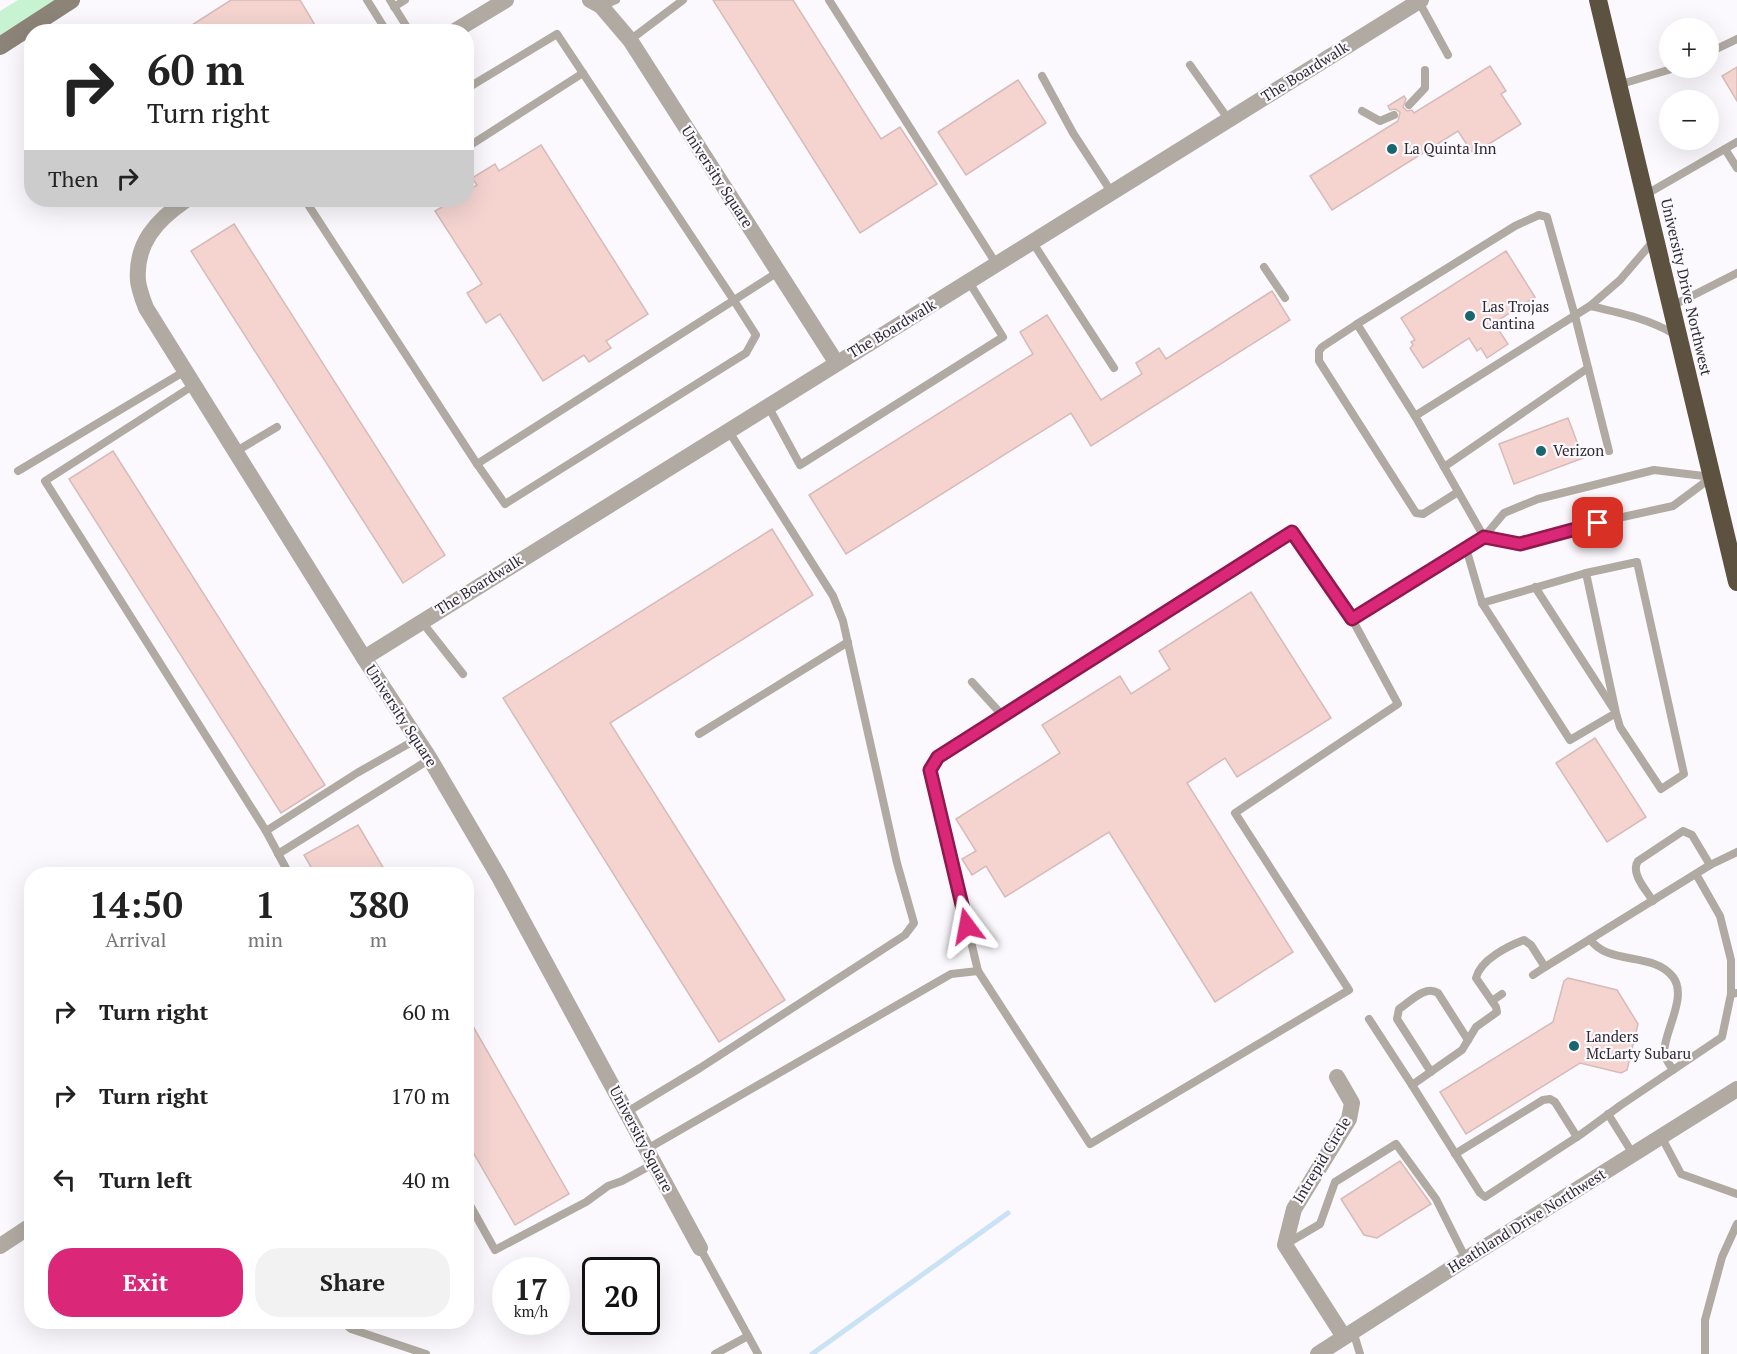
<!DOCTYPE html>
<meta charset="utf-8">
<style>
body{margin:0;font-family:"PT Serif",serif;background:#f2f2f2;color:#222;height:100vh;display:flex;flex-direction:column;font-size:22px;white-space:nowrap}
*{box-sizing:border-box;margin:0}
p{font-size:20px;color:#767676}
.icon{flex:none;width:33px;height:33px;fill:none;stroke:currentColor;stroke-width:2;stroke-linecap:round;stroke-linejoin:round}
.map{position:relative;flex:1;overflow:hidden}
.drawer{position:absolute;left:24px;top:867px;width:450px;height:462px;display:flex;flex-direction:column;background:#fff;border-radius:24px;box-shadow:0 6px 24px #0002}
.drawer>*{flex:none}
.banner{position:absolute;left:24px;top:24px;width:450px;height:183px;border-radius:24px;box-shadow:0 6px 24px #0002;background:#fff;color:#222;overflow:hidden}
.controls{position:absolute;left:1659px;top:18px;display:grid;gap:12px}
.controls a{display:grid;place-items:center;width:60px;height:60px;border-radius:50%;background:#fff;box-shadow:0 6px 24px #0002;font-size:30px}
.speed{position:absolute;left:492px;top:1257px;display:flex;gap:12px;font-size:30px;font-weight:700;text-align:center}
.speed>*{display:grid;place-content:center;width:78px;height:78px;border-radius:50%;background:#fff;box-shadow:0 6px 24px #0002;line-height:1}
.speed small{font-size:15px;font-weight:400}
.speed .limit{border:3px solid #111;border-radius:9px;background:#fff;color:#111}
.pin{position:absolute;display:grid;place-items:center;width:51px;height:51px;color:#fff;margin:-26px;border-radius:12px;box-shadow:0 3px 9px #0006}
.me{position:absolute;width:66px;margin:-33px;rotate:347deg;stroke-linejoin:round;filter:drop-shadow(0 0 4px #0008)}
.turn{display:flex;align-items:center;gap:21px;height:126px;padding:0 24px;font-size:27px}
.turn .icon{width:78px;height:78px;stroke-width:2.5}
.turn b{display:block;font-size:42px;line-height:51px}
.then{display:flex;align-items:center;height:57px;padding:0 24px;background:#0003;gap:12px;font-size:22px}
.eta{display:flex;justify-content:space-evenly;align-items:center;height:102px;text-align:center}
.eta b{font-size:36px;font-weight:700;line-height:42px}
.button{display:flex;gap:12px;margin-top:auto;padding:12px 24px}
.button a{flex:1;height:69px;border-radius:24px;background:#db2777;color:#fff;font-size:24px;font-weight:700;line-height:69px;text-align:center}
.button a+a{background:#f2f2f2;color:#222}
ul{padding:0;list-style:none}
li{display:flex;align-items:center;gap:18px;height:84px;padding:0 24px}
li div{flex:1}
li b{display:block;font-size:22px}
li em{font-style:normal}
.map>svg:first-child{display:block}
.green{fill:#c7f3d2}
.lines{fill:none;stroke-linecap:round;stroke-linejoin:round}
.stream{stroke:#c9e2f6;stroke-width:5}
.building{fill:#f5d4d0;stroke:#d6bbb8;stroke-width:1.5}
.lane{stroke:#b0aaa2;stroke-width:8}
.street{stroke:#b0aaa2;stroke-width:16}
.secondary{stroke:#8c8477;stroke-width:18}
.highway{stroke:#5d5140;stroke-width:18}
.route-casing{stroke:#8e194d;stroke-width:15}
.route{stroke:#db2777;stroke-width:10}
.poi-dot{fill:#19666e;stroke:#fbf9fd;stroke-width:2}
.labels{text-anchor:middle;stroke-width:4.5;stroke-linejoin:round;paint-order:stroke}
.street-label{font-size:15px;fill:#2e2a32;stroke:#fbf9fd}
.poi-label{font-size:15px;fill:#2e2a32;stroke:#fbf9fd;text-anchor:start}
</style>
<div class="map">
<svg width="1737" height="1354" viewBox="0 0 1737 1354">
<rect width="100%" height="100%" fill="#fbf9fd"/>
<!-- green -->
<path class="green" d="M 18,0 L 55,0 L 0,35 L 0,11 Z"/>
<g class="lines">
<!-- stream -->
<path class="stream" d="M 812,1354 L 1008,1213"/>
</g>
<!-- building -->
<g class="building">
<path d="M 231,0 L 300,0 L 315,25 L 304,32 L 181,32 Z"/>
<path d="M 713,0 L 793,0 L 881,139 L 900,127 L 937,184 L 860,233 Z"/>
<path d="M 1490,66 L 1506,91 L 1501,94 L 1521,124 L 1473,154 L 1458,131 L 1332,210 L 1310,176 L 1398,121 L 1400,112 L 1395,109 L 1390,110 L 1388,106 L 1404,96 L 1406,99 L 1403,107 L 1407,111 L 1412,110 L 1414,113 Z"/>
<path d="M 1737,67 L 1737,101 L 1722,76 Z"/>
<path d="M 1018,80 L 1046,123 L 966,175 L 938,132 Z"/>
<path d="M 541,145 L 648,314 L 606,341 L 611,348 L 589,362 L 584,355 L 543,381 L 500,314 L 486,323 L 467,293 L 482,284 L 435,211 L 454,200 L 466,200 L 466,192 L 477,185 L 472,178 L 495,164 L 499,171 Z"/>
<path d="M 234,224 L 445,555 L 403,583 L 191,251 Z"/>
<path d="M 1506,251 L 1535,297 L 1494,323 L 1508,344 L 1487,358 L 1481,348 L 1477,351 L 1469,338 L 1423,368 L 1410,348 L 1413,345 L 1411,342 L 1415,340 L 1401,318 Z"/>
<path d="M 1272,291 L 1290,320 L 1091,446 L 1071,413 L 846,554 L 809,495 L 1033,354 L 1020,332 L 1047,315 L 1101,400 L 1142,374 L 1136,363 L 1159,348 L 1166,359 Z"/>
<path d="M 1568,418 L 1583,458 L 1514,484 L 1499,444 Z"/>
<path d="M 113,451 L 325,785 L 281,813 L 69,479 Z"/>
<path d="M 772,529 L 813,595 L 610,723 L 785,1000 L 719,1042 L 503,698 Z"/>
<path d="M 1251,592 L 1331,718 L 1237,777 L 1225,758 L 1187,783 L 1293,952 L 1215,1002 L 1109,832 L 1005,897 L 986,866 L 972,875 L 962,859 L 976,851 L 956,819 L 1060,753 L 1042,725 L 1120,676 L 1131,694 L 1170,669 L 1159,651 Z"/>
<path d="M 1595,738 L 1646,817 L 1607,842 L 1556,763 Z"/>
<path d="M 358,825 L 387,874 L 315,874 L 304,855 Z"/>
<path d="M 1568,978 L 1617,990 L 1638,1024 L 1627,1070 L 1621,1073 L 1580,1063 L 1466,1134 L 1440,1092 L 1553,1022 L 1564,981 Z"/>
<path d="M 466,1014 L 569,1194 L 515,1225 L 466,1140 Z"/>
<path d="M 1400,1161 L 1431,1204 L 1377,1238 L 1364,1235 L 1341,1199 Z"/>
</g>
<g class="lines">
<!-- lane -->
<g class="lane">
<path d="M 367,0 L 387,32"/>
<path d="M 390,0 L 410,32"/>
<path d="M 829,0 L 997,265"/>
<path d="M 1418,0 L 1448,55"/>
<path d="M 601,6 L 616,0"/>
<path d="M 394,7 L 405,0"/>
<path d="M 630,40 L 683,0"/>
<path d="M 1708,53 L 1737,39"/>
<path d="M 1190,65 L 1229,120"/>
<path d="M 1042,76 L 1073,133 L 1112,193"/>
<path d="M 1618,85 L 1675,68"/>
<path d="M 1409,105 L 1425,88 L 1425,70"/>
<path d="M 1362,111 L 1380,121 L 1394,115"/>
<path d="M 466,148 L 583,73"/>
<path d="M 1725,149 L 1737,168"/>
<path d="M 1645,195 L 1737,142"/>
<path d="M 305,200 L 477,464 L 505,504 L 746,353 L 756,335 L 733,299 L 557,34 L 466,89"/>
<path d="M 1655,239 L 1620,280 L 1590,306 C 1621,313 1649,319 1676,335"/>
<path d="M 1033,243 L 1114,368"/>
<path d="M 1264,267 L 1285,298"/>
<path d="M 1590,306 L 1415,416 L 1484,537 L 1520,544 L 1618,518 L 1673,506 L 1712,477"/>
<path d="M 1672,306 L 1737,273"/>
<path d="M 1357,324 L 1322,347 L 1319,351 L 1319,361 L 1416,513 L 1423,514 L 1458,492"/>
<path d="M 194,385 L 45,481 L 266,831 L 289,874"/>
<path d="M 768,406 L 800,465 L 1003,337 L 969,282"/>
<path d="M 1415,416 L 1357,324 L 1515,226 L 1539,215 L 1547,217 L 1575,316 L 1609,451"/>
<path d="M 235,452 L 277,427"/>
<path d="M 477,464 L 778,272"/>
<path d="M 1444,467 L 1588,368"/>
<path d="M 18,471 L 185,371"/>
<path d="M 1292,532 L 1352,619 L 1398,704 L 1235,813 L 1349,990 L 1090,1144 L 978,971 L 930,770 L 938,757 Z"/>
<path d="M 1466,548 L 1482,603 L 1570,740 L 1616,713 L 1620,727 L 1661,789 L 1684,774 L 1637,562 L 1586,573 L 1616,713"/>
<path d="M 1535,587 L 1613,708"/>
<path d="M 1482,603 L 1586,573"/>
<path d="M 1352,619 L 1484,537 L 1504,513 L 1538,499 L 1654,470 L 1712,477"/>
<path d="M 422,622 L 463,674"/>
<path d="M 972,682 L 1003,716"/>
<path d="M 699,734 L 848,642"/>
<path d="M 266,831 L 357,773 L 417,739"/>
<path d="M 1737,852 L 1710,865 L 1545,967 L 1531,945 L 1524,940 C 1508,946 1480,960 1476,978 L 1496,1007 L 1497,1012 L 1476,1027 L 1462,1050 L 1412,1085 L 1480,1193 L 1485,1197 L 1580,1135 L 1621,1105 L 1722,1037 L 1731,994 L 1737,993"/>
<path d="M 278,854 L 430,759"/>
<path d="M 1696,874 L 1720,916 L 1731,960 L 1731,994"/>
<path d="M 1653,901 C 1646,890 1630,873 1638,861 L 1683,831 L 1692,835 L 1710,865"/>
<path d="M 1590,939 C 1608,966 1653,951 1673,977 C 1688,997 1664,1031 1664,1053 C 1665,1059 1670,1065 1673,1070"/>
<path d="M 1533,975 L 1545,967"/>
<path d="M 1492,1001 L 1502,994"/>
<path d="M 1369,1019 L 1412,1085"/>
<path d="M 1431,1072 L 1397,1019 L 1399,1009 C 1411,1001 1425,985 1438,993 L 1468,1040"/>
<path d="M 627,1112 L 700,1068 L 905,935 L 914,923 L 897,863 L 843,621 L 833,596 L 728,430"/>
<path d="M 1608,1114 L 1633,1154"/>
<path d="M 1661,1136 L 1681,1174 L 1737,1194"/>
<path d="M 647,1149 L 951,974 L 978,971"/>
<path d="M 1455,1154 L 1543,1100 L 1550,1099 L 1555,1102 L 1577,1137"/>
<path d="M 466,1198 L 495,1250 L 586,1202 L 608,1186 L 622,1181 L 655,1163"/>
<path d="M 1286,1244 L 1320,1224 L 1335,1182 L 1396,1144 L 1436,1199 L 1466,1259"/>
<path d="M 700,1248 L 758,1354"/>
<path d="M 343,1322 L 351,1329 L 426,1354"/>
<path d="M 1353,1331 L 1360,1354"/>
<path d="M 715,1354 L 748,1336"/>
<path d="M 1705,1354 L 1705,1320 L 1722,1257 L 1737,1224"/>
</g>
<!-- street -->
<g class="street">
<path d="M 590,0 L 601,6 L 630,40 L 836,362"/>
<path d="M 453,32 L 506,0"/>
<path d="M 186,200 C 157,220 135,243 138,281 C 139,290 143,300 146,308 L 364,658 L 430,759 L 499,877 L 700,1248"/>
<path d="M 364,658 L 1421,0"/>
<path d="M 1337,1077 L 1352,1103 L 1349,1119 L 1294,1209 L 1285,1245 L 1344,1337"/>
<path d="M 0,1246 L 32,1225"/>
<path d="M 1318,1354 L 1466,1259 L 1737,1089"/>
</g>
<!-- secondary -->
<path class="secondary" d="M 0,46 L 71,0"/>
<!-- highway -->
<path class="highway" d="M 1598,0 L 1737,582"/>
</g>
<g class="lines">
<defs>
<path id="route" d="M 967,926 L 930,770 L 938,757 L 1292,532 L 1352,619 L 1484,537 L 1520,544 L 1598,523"/>
</defs>
<!-- route casing -->
<use href="#route" class="route-casing"/>
<!-- route -->
<use href="#route" class="route"/>
</g>
<!-- markers -->
<g class="poi-dot">
<circle cx="1392" cy="149" r="6"/>
<circle cx="1470" cy="316" r="6"/>
<circle cx="1541" cy="451" r="6"/>
<circle cx="1574" cy="1046" r="6"/>
</g>
<g class="labels">
<!-- street labels -->
<g class="street-label">
<text transform="translate(1305 72) rotate(-32)" y="5">The Boardwalk</text>
<text transform="translate(717 177) rotate(57)" y="5">University Square</text>
<text transform="translate(1686 287) rotate(77)" y="5">University Drive Northwest</text>
<text transform="translate(892 329) rotate(-31)" y="5">The Boardwalk</text>
<text transform="translate(479 585) rotate(-32)" y="5">The Boardwalk</text>
<text transform="translate(401 716) rotate(57)" y="5">University Square</text>
<text transform="translate(641 1139) rotate(62)" y="5">University Square</text>
<text transform="translate(1322 1160) rotate(-59)" y="5">Intrepid Circle</text>
<text transform="translate(1527 1221) rotate(-32)" y="5">Heathland Drive Northwest</text>
</g>
<!-- poi labels -->
<g class="poi-label">
<text x="1404" y="154">La Quinta Inn</text>
<text x="1482" y="312">Las Trojas<tspan x="1482" dy="17">Cantina</tspan></text>
<text x="1553" y="456">Verizon</text>
<text x="1586" y="1042">Landers<tspan x="1586" dy="17">McLarty Subaru</tspan></text>
</g>
</g>
</svg>
<div class="controls">
<a>+</a>
<a>−</a>
</div>
<div class="speed"><div>17<small>km/h</small></div><div class="limit">20</div></div>
<div class="pin" style="left:1598px;top:523px;background:#d93025"><svg class="icon" aria-label="arrive" viewBox="0 0 24 24"><path d="M6 21V4h12l-3 4 3 4H6"/></svg></div>
<svg class="me" style="left:967px;top:926px" viewBox="-20 -20 40 40"><path d="M0-17L14 15 0 8-14 15z" fill="#db2777" stroke="#fff" stroke-width="4"/></svg>
<div class="banner">
<div class="turn"><svg class="icon" aria-label="right" viewBox="0 0 24 24"><path d="M7 20v-9h11M14 6l5 5-5 5"/></svg><div><b>60 m</b>Turn right</div></div>
<div class="then">Then<svg class="icon" aria-label="right" viewBox="0 0 24 24"><path d="M7 20v-9h11M14 6l5 5-5 5"/></svg></div>
</div>
<section class="drawer">
<div class="eta">
<div><b>14:50</b><p>Arrival</p></div>
<div><b>1</b><p>min</p></div>
<div><b>380</b><p>m</p></div>
</div>
<ul>
<li><svg class="icon" aria-label="right" viewBox="0 0 24 24"><path d="M7 20v-9h11M14 6l5 5-5 5"/></svg><div><b>Turn right</b></div><em>60 m</em></li>
<li><svg class="icon" aria-label="right" viewBox="0 0 24 24"><path d="M7 20v-9h11M14 6l5 5-5 5"/></svg><div><b>Turn right</b></div><em>170 m</em></li>
<li><svg class="icon" aria-label="left" viewBox="0 0 24 24"><path d="M17 20v-9H6M10 6l-5 5 5 5"/></svg><div><b>Turn left</b></div><em>40 m</em></li>
</ul>
<div class="button"><a>Exit</a><a>Share</a></div>
</section>
</div>
